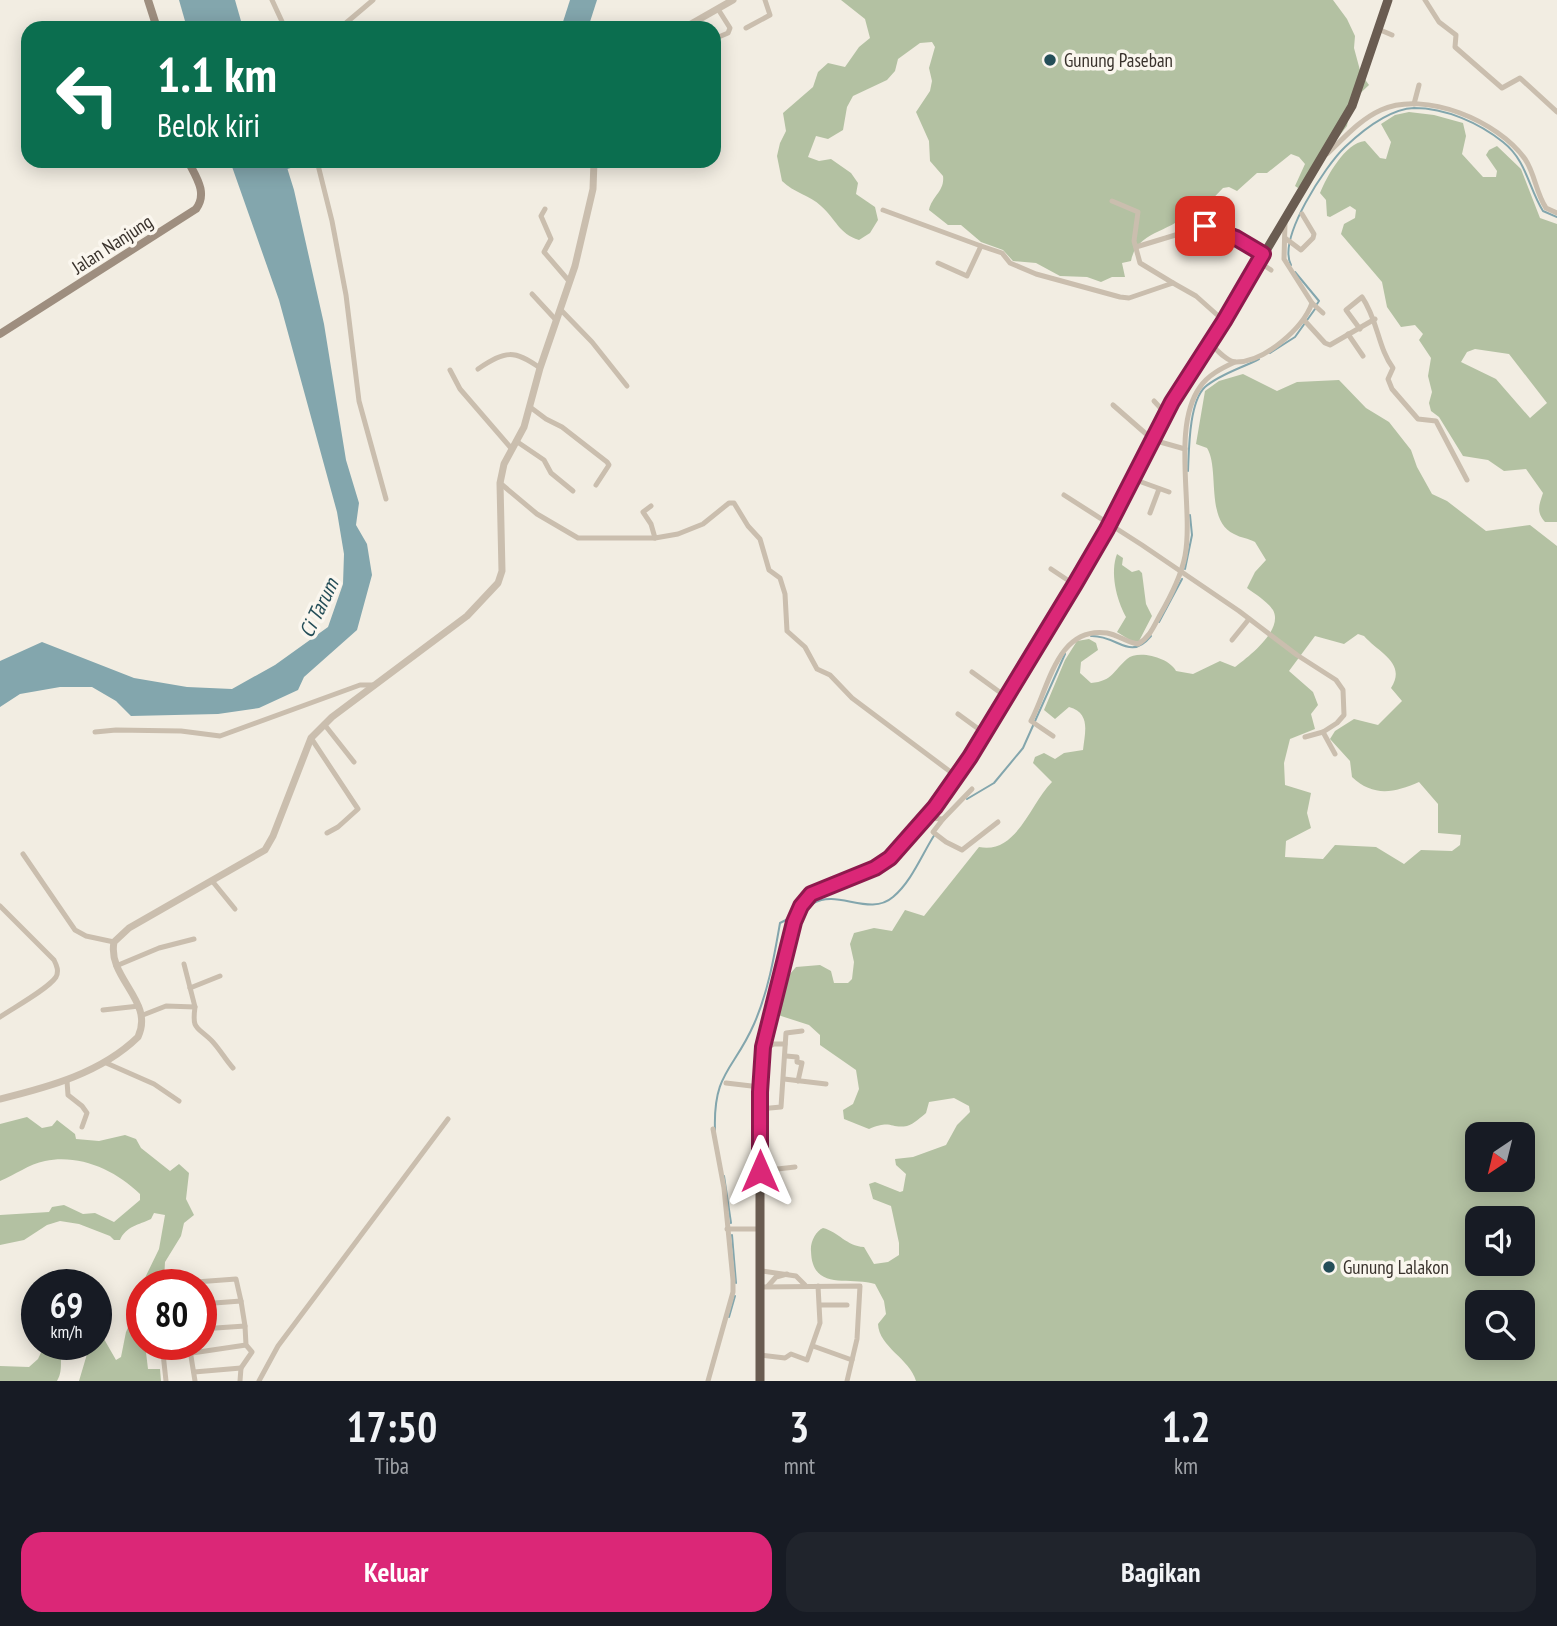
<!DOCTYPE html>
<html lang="id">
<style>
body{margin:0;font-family:"PT Sans Narrow",sans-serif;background:#20242c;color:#f1f3f6;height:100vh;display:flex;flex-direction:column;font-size:26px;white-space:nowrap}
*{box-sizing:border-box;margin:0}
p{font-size:23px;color:#9ea1a6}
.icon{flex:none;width:38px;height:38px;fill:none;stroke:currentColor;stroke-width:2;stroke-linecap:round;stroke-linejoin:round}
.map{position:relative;height:1381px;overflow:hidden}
.sheet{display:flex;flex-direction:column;background:#171b24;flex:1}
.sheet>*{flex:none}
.banner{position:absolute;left:21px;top:21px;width:700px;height:147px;border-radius:21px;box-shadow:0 4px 18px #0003;background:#0b6e4f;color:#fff;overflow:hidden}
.needle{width:46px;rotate:215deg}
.controls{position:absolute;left:1465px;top:1122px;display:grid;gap:14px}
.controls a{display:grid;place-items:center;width:70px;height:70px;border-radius:14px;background:#171b24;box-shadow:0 4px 18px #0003;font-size:35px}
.speed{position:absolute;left:21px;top:1269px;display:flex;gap:14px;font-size:35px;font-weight:700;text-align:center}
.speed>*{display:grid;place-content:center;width:91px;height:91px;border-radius:50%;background:#171b24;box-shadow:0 4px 18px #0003;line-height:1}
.speed small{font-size:18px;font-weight:400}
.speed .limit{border:10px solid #d22;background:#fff;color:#111}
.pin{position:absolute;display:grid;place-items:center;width:60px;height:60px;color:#fff;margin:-30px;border-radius:14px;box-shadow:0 4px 10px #0006}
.me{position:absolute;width:77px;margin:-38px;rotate:0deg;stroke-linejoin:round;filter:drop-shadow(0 0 5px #0008)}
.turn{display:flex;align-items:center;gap:24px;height:147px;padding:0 21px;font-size:32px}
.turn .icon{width:91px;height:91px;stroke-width:2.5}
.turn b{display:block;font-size:49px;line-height:60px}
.eta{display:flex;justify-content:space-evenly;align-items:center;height:119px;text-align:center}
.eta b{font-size:42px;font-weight:600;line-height:49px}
.cta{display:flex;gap:14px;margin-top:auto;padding:14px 21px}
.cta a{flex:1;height:80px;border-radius:21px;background:#db2777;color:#fff;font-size:28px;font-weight:600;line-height:80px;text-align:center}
.cta a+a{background:#20242c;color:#f1f3f6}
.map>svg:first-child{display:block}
.green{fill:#b3c1a2;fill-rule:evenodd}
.water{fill:#83a6ad}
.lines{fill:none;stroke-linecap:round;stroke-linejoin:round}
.stream{stroke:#83a6ad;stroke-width:2}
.river{stroke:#83a6ad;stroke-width:12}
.minor{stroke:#cabeae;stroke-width:5}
.tertiary{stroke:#cabeae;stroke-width:7}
.secondary{stroke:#9e8e7f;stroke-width:8}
.trunk{stroke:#6a5c51;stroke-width:9}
.route-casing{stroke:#8e194d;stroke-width:18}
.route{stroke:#db2777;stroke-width:12}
.poi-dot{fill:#244e58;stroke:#faf6ee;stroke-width:2.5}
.labels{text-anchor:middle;stroke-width:7;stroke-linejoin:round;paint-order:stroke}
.poi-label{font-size:19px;fill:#39322c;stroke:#faf6ee;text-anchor:start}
.street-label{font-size:19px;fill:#39322c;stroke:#faf6ee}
.water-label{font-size:21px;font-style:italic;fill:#244e58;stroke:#faf6ee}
</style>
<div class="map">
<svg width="1557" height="1381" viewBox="0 0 1557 1381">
<rect width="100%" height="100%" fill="#f2ede2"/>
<!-- green -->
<g class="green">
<path d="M 841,0 L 1333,0 L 1347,19 L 1355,36 L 1354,48 L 1361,74 L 1369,85 L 1351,102 L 1347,126 L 1298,188 L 1295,186 L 1305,164 L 1299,157 L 1291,154 L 1267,173 L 1257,173 L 1237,191 L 1229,187 L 1223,188 L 1198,214 L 1190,210 C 1174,233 1137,229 1131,261 L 1122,263 L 1125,277 L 1112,277 L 1101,282 L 1087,277 L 1060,276 L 1036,263 L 1013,261 L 1003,250 L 981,242 L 961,225 L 948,225 L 929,210 C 932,196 945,191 943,176 L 930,161 L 929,141 L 916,112 L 930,91 L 932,81 L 929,68 L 935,47 L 932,42 L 920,43 L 898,59 L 895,71 L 887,80 L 853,96 L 847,107 L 843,130 L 828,139 L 816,136 L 808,157 L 819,161 L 831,159 L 851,173 L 858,183 L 856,194 L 875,207 L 878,220 L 870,233 L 859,240 C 839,234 836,219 821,206 C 810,195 794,193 782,181 L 777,156 L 780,143 L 786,131 L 783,113 L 813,87 L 818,72 L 828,63 L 845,67 L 859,47 L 870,38 L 865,19 Z"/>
<path d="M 1409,112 L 1434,115 L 1463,123 L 1466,136 L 1462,154 L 1483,177 L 1496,177 L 1497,171 L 1486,155 L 1489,150 L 1497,146 L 1521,169 L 1540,218 L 1557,224 L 1557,522 L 1545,522 C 1536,512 1539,505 1543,493 L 1526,469 L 1504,471 L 1488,460 L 1463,456 L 1439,417 L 1431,411 L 1429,403 L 1432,392 L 1428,376 L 1431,358 L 1419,340 L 1423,334 L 1415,325 L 1401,327 L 1387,307 L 1382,282 L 1341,234 L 1344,224 L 1355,218 L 1356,210 L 1350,206 L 1330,217 L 1327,216 L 1326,200 L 1320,193 C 1327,176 1345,143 1365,141 L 1380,158 L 1386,159 L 1391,142 L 1381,124 L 1395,115 ZM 1475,349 L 1509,354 L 1547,403 L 1530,418 L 1496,379 L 1461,362 L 1467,352 Z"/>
<path d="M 1243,374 L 1277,391 L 1297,382 L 1339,380 L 1366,408 L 1389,422 L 1411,450 L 1417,467 L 1432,494 L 1447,501 L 1486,531 L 1530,525 L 1557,546 L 1557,1381 L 916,1381 C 910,1359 879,1347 878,1324 L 886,1314 L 884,1301 L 875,1284 C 849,1276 812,1292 811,1251 C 810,1242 816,1231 823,1228 C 839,1232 846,1246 864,1247 L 874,1264 L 888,1262 L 899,1255 L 899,1243 L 891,1206 L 873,1199 L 869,1184 L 875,1182 L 900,1192 L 903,1191 L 906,1174 L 896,1165 L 895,1159 L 913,1157 L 946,1145 L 957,1125 L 970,1112 L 969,1106 L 954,1098 L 929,1102 L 926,1113 C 921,1117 914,1124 907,1126 C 890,1129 892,1119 869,1129 L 844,1119 L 843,1110 L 853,1104 L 859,1089 L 856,1070 L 820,1045 L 820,1035 L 809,1025 L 778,1015 L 789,975 L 796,967 L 820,965 L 831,971 L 834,983 L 848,983 L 852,979 L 854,962 L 850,944 L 854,933 L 874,928 L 892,931 L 905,910 L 924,916 L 979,847 C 1017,855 1031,802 1052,782 L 1033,763 L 1035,757 L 1044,753 L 1055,759 L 1064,753 L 1083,750 C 1085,732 1091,713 1069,707 L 1055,719 L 1044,710 L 1065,660 L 1077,641 L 1089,639 L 1096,643 L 1098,650 L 1081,662 L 1080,673 L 1091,683 C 1113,681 1113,671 1127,659 C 1138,649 1170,658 1176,671 L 1193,674 L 1220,661 L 1235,667 C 1248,657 1284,630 1273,610 C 1267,601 1255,594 1247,588 L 1255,572 L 1266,560 L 1255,542 C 1248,538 1241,538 1234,534 C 1205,521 1220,469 1207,448 L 1196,444 L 1205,391 L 1219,381 ZM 1358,634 L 1364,636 C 1379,653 1407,663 1391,688 L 1402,701 L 1378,725 L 1354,719 L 1335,731 L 1330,739 L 1350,761 L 1352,777 C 1373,797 1394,793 1419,782 L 1438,804 L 1438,833 L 1461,835 L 1460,845 L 1452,851 L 1421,850 L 1404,864 L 1376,847 L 1335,845 L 1323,859 L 1285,857 L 1286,841 L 1311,828 L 1307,813 L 1311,793 L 1285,785 L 1284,763 L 1290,739 L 1315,729 L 1311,714 L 1318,705 L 1313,692 L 1289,671 L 1315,636 L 1344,644 ZM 1477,1134 L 1522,1134 L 1522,1180 L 1477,1180 ZM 1477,1218 L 1522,1218 L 1522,1264 L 1477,1264 ZM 1477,1302 L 1522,1302 L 1522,1348 L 1477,1348 Z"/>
<path d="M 1117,554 L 1123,558 L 1122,565 L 1132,572 L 1139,570 L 1142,573 L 1146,604 L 1152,616 L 1139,641 L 1133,642 L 1117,632 L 1126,617 C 1116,599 1110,572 1117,554 Z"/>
<path d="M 27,1117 L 42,1128 L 52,1126 L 57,1120 L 75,1134 L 76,1139 L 99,1141 L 125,1135 L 136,1139 L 141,1148 L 170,1171 L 179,1164 L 189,1173 L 186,1199 L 194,1215 L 184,1223 L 181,1236 L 165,1262 L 164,1281 L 142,1284 L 159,1249 L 165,1215 L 154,1213 L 151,1219 C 139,1225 126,1226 120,1240 L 114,1240 L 110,1236 L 79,1224 L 60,1221 L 47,1225 L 24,1240 L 0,1245 L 0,1215 L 49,1212 L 52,1207 L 64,1205 L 83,1214 L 95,1213 L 114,1222 L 140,1200 L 140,1194 C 115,1170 80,1154 45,1161 C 29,1164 15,1175 0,1181 L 0,1124 Z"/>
<path d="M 142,1286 L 142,1344 L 145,1344 L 148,1369 L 160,1369 L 161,1381 L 79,1381 L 90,1344 L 104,1339 L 116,1360 L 121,1357 L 126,1332 L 132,1319 L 132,1306 Z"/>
<path d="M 45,1344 L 65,1344 C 57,1356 65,1368 57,1381 L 0,1381 L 0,1366 L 29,1367 L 38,1359 Z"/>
</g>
<!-- water -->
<g class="water">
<path d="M 179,0 L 235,0 L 243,28 L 187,28 Z"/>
<path d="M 570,0 L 597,0 L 588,28 L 561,28 Z"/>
<path d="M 230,161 L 285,161 L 294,190 L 324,324 L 346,460 L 359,503 L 356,525 L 367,544 L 372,575 L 357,630 L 304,677 L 298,690 L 259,708 L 218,714 L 131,716 L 116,701 L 92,687 L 60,687 L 20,694 L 0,707 L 0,661 L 42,642 L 134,678 L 187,687 L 232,689 L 275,665 L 328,627 L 343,584 L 344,554 L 337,512 L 279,300 Z"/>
</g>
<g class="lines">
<!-- stream -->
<g class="stream">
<path d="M 1291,265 C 1277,238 1326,165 1345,147 C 1363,130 1389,109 1414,108 C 1446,108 1479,123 1503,142 C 1527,161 1528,187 1543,211 L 1557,217"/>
<path d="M 1295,272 L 1319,301 L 1317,304"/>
<path d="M 1270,353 L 1295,337 L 1315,309"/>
<path d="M 1188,471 C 1189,449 1189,402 1205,387 C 1220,374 1242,368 1259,359"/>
<path d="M 1185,569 L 1192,535 L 1190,515"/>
<path d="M 1159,622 L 1182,579"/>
<path d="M 1091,636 C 1118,635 1129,662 1151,636"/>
<path d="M 967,799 L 994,783 L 1023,748 L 1065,654"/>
<path d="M 799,920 C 804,915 808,907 814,903 C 837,889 870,917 893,897 C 912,881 922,854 935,834"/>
<path d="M 715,1130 C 713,1072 734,1070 754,1024 C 768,992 774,958 780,923 L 788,919"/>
<path d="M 724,1176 L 731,1223"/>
<path d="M 732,1235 L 736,1283"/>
<path d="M 729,1317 L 735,1296"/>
</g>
<!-- river -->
<path class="river" d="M 270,168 L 293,161"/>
<!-- minor -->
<g class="minor">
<path d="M 272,0 L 285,28"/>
<path d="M 1425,0 L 1439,22 L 1456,35 L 1455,47 L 1502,88 L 1520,78 L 1557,112"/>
<path d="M 718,9 L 730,28 L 728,33 L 721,36"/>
<path d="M 340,28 L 373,0"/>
<path d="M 746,28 L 770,15 L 765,0"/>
<path d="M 1378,29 L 1392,35"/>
<path d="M 1414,104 L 1419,85"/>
<path d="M 1327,154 C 1344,138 1359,120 1381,110 C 1425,90 1498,121 1525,159 C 1535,174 1536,193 1546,208 L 1557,213"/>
<path d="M 317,161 L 332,221 L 346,295 L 359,401 L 386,499"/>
<path d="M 1112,201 L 1138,212 L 1134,241 L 1140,263 L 1173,283"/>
<path d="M 545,209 L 541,216 L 551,239 L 544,252 L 569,281"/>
<path d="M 883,210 L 981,246"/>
<path d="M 1285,238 L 1301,250 L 1313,238 L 1314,234 L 1302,214"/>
<path d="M 1136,247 L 1205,226 L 1236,238 L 1263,254"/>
<path d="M 1259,262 L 1271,270"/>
<path d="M 938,263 L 967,276 L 981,246 L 1002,253 L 1010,263 L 1036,274 L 1120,297 L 1129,298 L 1173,283 L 1196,296 L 1224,321"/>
<path d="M 532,294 L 556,320"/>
<path d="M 1312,303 L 1323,313"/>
<path d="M 560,309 L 592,342 L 627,386"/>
<path d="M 1304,320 L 1325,343 L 1330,345 L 1375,319"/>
<path d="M 1360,329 L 1346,310 L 1362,297 C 1378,320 1378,348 1393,368 L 1388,379 L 1392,389 L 1418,419 L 1436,421 L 1467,480"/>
<path d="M 1348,334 L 1363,356"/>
<path d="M 1210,343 C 1216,349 1227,362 1236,362 C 1265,362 1303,328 1312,303 L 1284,259 L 1285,223"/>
<path d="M 478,369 C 506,350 514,350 540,368"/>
<path d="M 450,370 L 460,389 L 511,448"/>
<path d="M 1154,401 L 1166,414"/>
<path d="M 1113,405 L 1153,440 L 1185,449"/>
<path d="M 530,407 L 546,419 L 562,427 L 607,462 L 609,465 L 596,485"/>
<path d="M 516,441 L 544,460 L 551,473 L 573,491"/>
<path d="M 1133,479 L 1169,492"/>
<path d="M 500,483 L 537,514 L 578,538 L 655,538 L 678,534 L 703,524 L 729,503 L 734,503 L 748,526 L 760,539 L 769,570 L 780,578 L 785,594 L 787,631 L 805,647 L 817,669 L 830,675 L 852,698 L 956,776"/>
<path d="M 1064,495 L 1142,545 L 1239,611 L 1297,655 L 1336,680 L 1343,690 L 1344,715 L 1337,723 L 1323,732 L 1305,737"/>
<path d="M 651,506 L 643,512 L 651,524 L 655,538"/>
<path d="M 1150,513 L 1159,489"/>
<path d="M 1051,569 L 1075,585"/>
<path d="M 1232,640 L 1249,619"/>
<path d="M 972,672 L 1005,696"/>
<path d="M 958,714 L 984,733"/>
<path d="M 324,724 L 354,762"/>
<path d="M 95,732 L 116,730 L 181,731 L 220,736 L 360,685 L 375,685"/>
<path d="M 1323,732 L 1335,754"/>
<path d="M 1053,736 L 1031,721 C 1049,687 1057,626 1107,633 C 1118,635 1126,642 1138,644 C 1150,637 1154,626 1160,615 C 1171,596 1181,577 1185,556 C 1194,509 1171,427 1200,387 C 1208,375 1222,368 1235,362"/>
<path d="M 311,738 L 358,809 L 338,827 L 327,833"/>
<path d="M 927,818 L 943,819 L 972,789"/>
<path d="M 943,819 L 933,832 L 946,842 L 962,850 L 998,822"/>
<path d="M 23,854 L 75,930 L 86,936 L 114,942"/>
<path d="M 213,882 L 235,909"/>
<path d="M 0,906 L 54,960 C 57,966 59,971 56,977 C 48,989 13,1008 0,1017"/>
<path d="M 116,966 L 159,948 L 194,939"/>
<path d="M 190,988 L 220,976"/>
<path d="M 195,1007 C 192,1029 196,1026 211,1040 C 219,1048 225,1059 233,1068"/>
<path d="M 103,1010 L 139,1006"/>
<path d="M 143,1015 L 166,1006 L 195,1007 L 184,964"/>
<path d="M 763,1049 L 774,1044 L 785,1044"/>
<path d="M 786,1056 L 797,1057 L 797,1062 L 802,1063 L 798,1081"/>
<path d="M 104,1062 L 154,1084 L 179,1101"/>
<path d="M 784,1079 L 826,1084"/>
<path d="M 67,1081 L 68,1095 L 82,1106 L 87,1113 L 82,1127"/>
<path d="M 726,1083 L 760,1087"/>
<path d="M 760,1109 L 781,1107 L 786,1033 L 802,1031"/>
<path d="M 760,1171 L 795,1167"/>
<path d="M 727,1229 L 760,1229"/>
<path d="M 762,1271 L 796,1276 L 805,1285"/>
<path d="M 169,1284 L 236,1279 L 241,1301"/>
<path d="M 768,1286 L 776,1277 L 787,1274"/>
<path d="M 762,1287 L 860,1286 L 857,1339 L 847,1381"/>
<path d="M 201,1304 L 241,1301 L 245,1326"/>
<path d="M 820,1305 L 847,1305"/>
<path d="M 201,1329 L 245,1326 L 246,1345 L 252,1352 L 241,1368 L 240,1381"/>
<path d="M 162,1344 L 166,1381"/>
<path d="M 189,1344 L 195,1381"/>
<path d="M 813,1346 L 852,1360"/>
<path d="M 192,1353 L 246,1345"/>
<path d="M 760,1355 L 785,1358 L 791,1354 L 807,1360 L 820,1323 L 818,1286"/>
<path d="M 194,1372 L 241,1368"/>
<path d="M 259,1381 L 278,1346 L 448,1119"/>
<path d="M 708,1381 L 733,1292 L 733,1280 L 724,1188 L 713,1129"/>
</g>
<!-- tertiary -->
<g class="tertiary">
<path d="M 684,28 L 733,0"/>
<path d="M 0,1099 C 49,1087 101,1073 138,1037 C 155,1001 107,978 114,942 L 129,928 L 265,850 L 273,836 L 311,738 L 332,717 L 467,616 L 498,583 L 502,571 L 500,483 L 504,464 L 524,427 L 540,368 L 575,266 L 593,189 L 594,161"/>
</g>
<!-- secondary -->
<g class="secondary">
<path d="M 148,0 L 157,28"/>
<path d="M 0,334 L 196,209 C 208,193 196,177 188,161"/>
</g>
<!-- trunk -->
<path class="trunk" d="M 760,1381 L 760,1081 L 763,1047 L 794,921 L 801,906 L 817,891 L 875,868 L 890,858 L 927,818 L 970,757 L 1107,529 L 1172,402 L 1226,318 L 1352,106 L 1388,0"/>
</g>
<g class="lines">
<defs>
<path id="route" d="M 760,1171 L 760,1092 L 763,1047 L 794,922 L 801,906 L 811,894 L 875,868 L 890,858 L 935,807 L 970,757 L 1075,584 L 1107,529 L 1172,402 L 1224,321 L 1263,254 L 1236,238 L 1205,226"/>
</defs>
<!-- route casing -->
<use href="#route" class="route-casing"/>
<!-- route -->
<use href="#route" class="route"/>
</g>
<!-- markers -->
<g class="poi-dot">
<circle cx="1050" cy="60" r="7"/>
<circle cx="1329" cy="1267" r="7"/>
</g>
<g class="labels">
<!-- poi labels -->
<g class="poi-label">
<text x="1064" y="67">Gunung Paseban</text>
<text x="1343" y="1274">Gunung Lalakon</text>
</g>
<!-- street labels -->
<g class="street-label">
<text transform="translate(112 244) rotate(-33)" y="7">Jalan Nanjung</text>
</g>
<!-- water labels -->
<g class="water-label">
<text transform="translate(319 608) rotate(-64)" y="7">Ci Tarum</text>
</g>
</g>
</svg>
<div class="controls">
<a><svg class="needle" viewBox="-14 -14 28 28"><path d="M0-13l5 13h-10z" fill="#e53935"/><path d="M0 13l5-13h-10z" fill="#9ea1a6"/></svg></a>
<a><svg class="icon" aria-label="sound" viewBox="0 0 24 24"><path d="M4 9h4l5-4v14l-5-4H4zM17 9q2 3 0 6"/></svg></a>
<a><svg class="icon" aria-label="search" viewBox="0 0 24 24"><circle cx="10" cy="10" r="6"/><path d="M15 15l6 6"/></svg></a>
</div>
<div class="speed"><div>69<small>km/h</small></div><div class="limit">80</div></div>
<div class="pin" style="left:1205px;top:226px;background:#d93025"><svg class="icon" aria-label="arrive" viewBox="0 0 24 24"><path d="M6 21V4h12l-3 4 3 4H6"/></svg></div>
<svg class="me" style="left:760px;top:1171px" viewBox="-20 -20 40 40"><path d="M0-17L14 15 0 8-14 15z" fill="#db2777" stroke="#fff" stroke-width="4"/></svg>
<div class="banner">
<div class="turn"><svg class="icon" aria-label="left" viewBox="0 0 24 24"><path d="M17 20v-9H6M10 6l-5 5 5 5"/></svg><div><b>1.1 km</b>Belok kiri</div></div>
</div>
</div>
<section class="sheet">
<div class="eta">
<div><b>17:50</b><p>Tiba</p></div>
<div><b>3</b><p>mnt</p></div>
<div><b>1.2</b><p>km</p></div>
</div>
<div class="cta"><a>Keluar</a><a>Bagikan</a></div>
</section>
